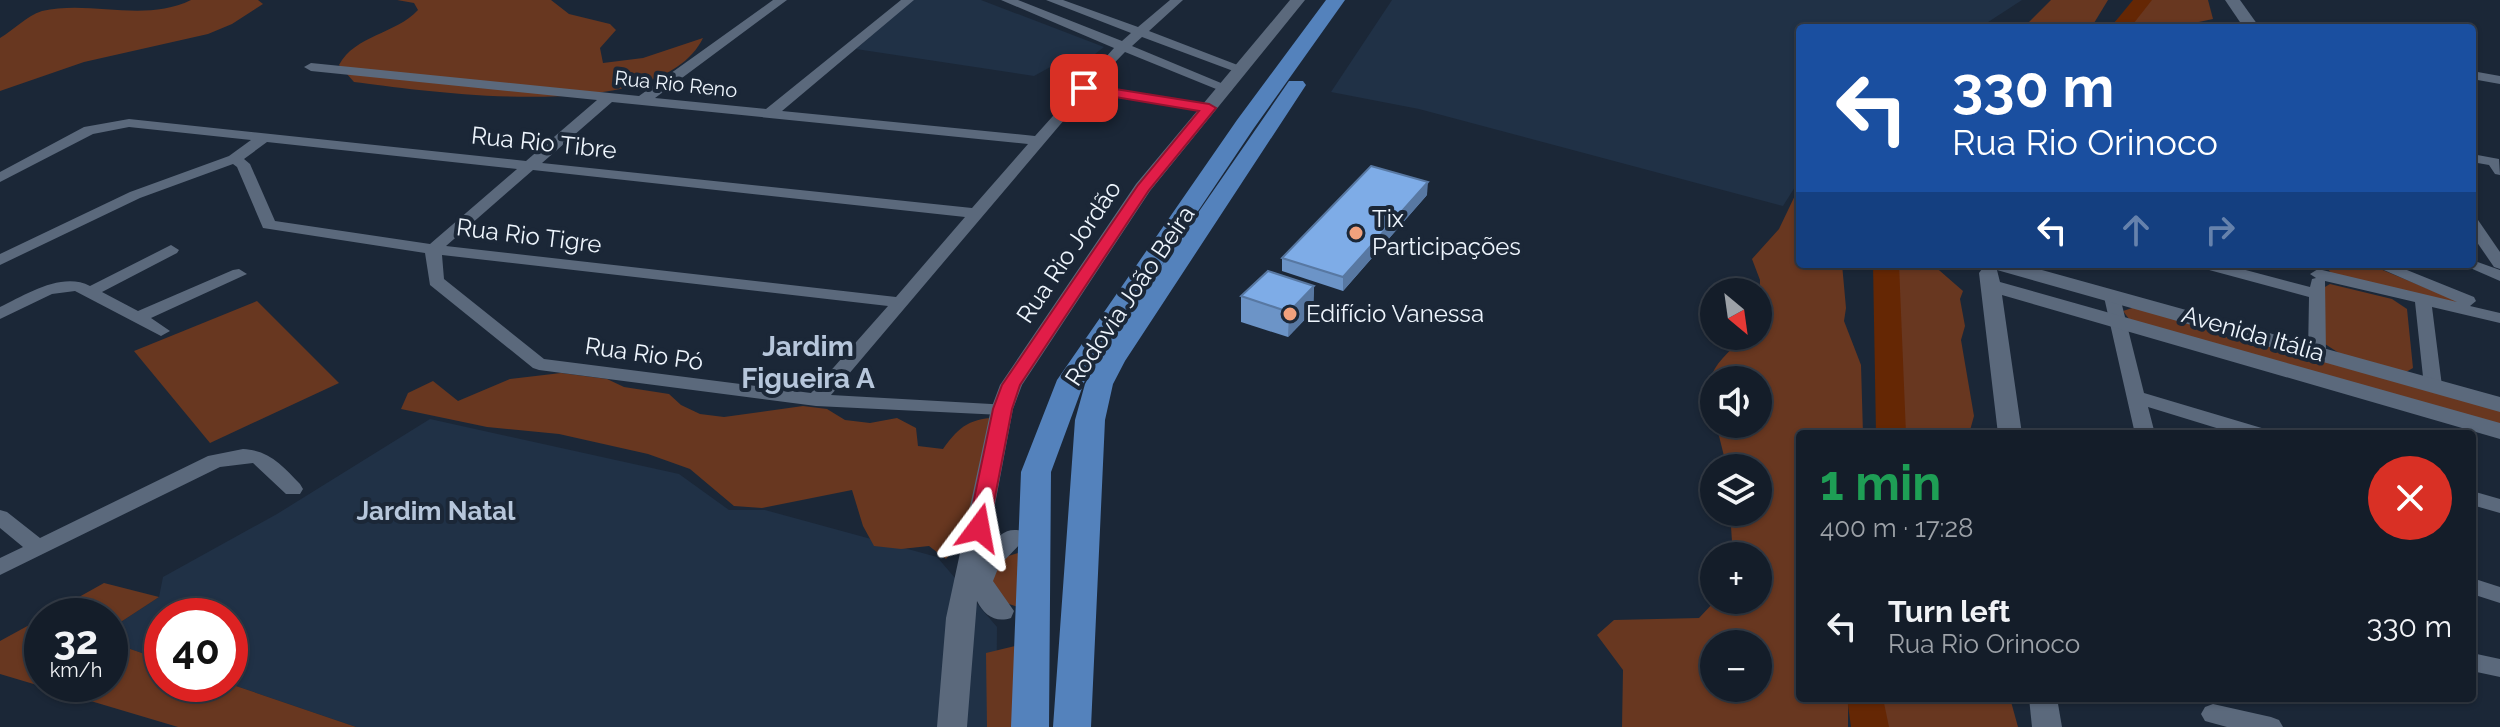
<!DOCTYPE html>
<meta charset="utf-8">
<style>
body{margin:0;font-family:Raleway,sans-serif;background:#212a35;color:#f1f3f6;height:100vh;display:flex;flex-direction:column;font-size:30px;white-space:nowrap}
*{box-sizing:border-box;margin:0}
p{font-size:26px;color:#9da2a8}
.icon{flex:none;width:44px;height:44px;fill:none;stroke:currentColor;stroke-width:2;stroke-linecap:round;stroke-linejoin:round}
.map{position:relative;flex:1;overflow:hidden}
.side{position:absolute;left:1796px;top:430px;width:680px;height:272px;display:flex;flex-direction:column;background:#141d29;border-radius:8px;box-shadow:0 2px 6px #0004,0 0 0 2px #333b46}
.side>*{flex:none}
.top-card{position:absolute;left:1796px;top:24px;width:680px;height:244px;border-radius:8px;box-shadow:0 2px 6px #0004,0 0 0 2px #333b46;background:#1a4fa0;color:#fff;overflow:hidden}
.needle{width:52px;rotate:151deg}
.fabs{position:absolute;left:1700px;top:278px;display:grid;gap:16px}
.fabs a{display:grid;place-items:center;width:72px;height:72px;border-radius:50%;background:#141d29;box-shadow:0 2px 6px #0004,0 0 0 2px #333b46;font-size:40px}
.speed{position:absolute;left:24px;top:598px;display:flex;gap:16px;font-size:40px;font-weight:700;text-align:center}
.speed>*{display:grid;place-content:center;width:104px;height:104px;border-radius:50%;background:#141d29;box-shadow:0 2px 6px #0004,0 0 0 2px #333b46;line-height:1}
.speed small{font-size:20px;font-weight:400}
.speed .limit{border:12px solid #d22;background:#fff;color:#111}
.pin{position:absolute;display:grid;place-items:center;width:68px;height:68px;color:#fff;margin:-34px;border-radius:16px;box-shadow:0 4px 12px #0006}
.me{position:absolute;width:88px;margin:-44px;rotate:13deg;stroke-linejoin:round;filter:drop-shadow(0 0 6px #0008)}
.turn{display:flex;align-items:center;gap:28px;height:168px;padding:0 24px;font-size:36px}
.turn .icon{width:104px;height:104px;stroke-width:2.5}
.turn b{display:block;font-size:56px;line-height:68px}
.lanes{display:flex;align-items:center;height:76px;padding:0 24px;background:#0003;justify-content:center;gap:40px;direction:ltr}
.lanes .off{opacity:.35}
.round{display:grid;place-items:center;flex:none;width:84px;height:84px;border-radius:42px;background:#212a35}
.headline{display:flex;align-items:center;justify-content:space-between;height:136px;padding:0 24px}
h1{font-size:48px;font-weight:700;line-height:60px;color:#1e9e55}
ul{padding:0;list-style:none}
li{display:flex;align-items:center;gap:24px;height:120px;padding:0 24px}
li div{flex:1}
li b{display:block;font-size:30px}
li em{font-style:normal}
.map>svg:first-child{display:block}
.built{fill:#203146}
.green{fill:#683720;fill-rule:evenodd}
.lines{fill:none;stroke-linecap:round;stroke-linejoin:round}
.river{fill:#652704;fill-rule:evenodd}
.minor{fill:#5b697c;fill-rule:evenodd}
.tertiary{fill:#5b697c;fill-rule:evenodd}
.primary{fill:#5482bc;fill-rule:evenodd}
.wall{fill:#6c94c7}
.shaded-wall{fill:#5878a2}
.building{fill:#7eace7;stroke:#5878a2;stroke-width:2}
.route{fill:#e11d48;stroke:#92132f;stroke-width:2}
.poi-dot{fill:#f1a17d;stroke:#1b2737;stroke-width:3}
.labels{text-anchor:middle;stroke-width:8;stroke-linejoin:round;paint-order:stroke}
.far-street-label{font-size:20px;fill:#eef5fd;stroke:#1b2737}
.street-label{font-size:24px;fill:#eef5fd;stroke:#1b2737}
.poi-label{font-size:24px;fill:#eef5fd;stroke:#1b2737;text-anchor:start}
.neighbourhood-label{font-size:26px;font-weight:bold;fill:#b6c6db;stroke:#1b2737}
.quarter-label{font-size:28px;font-weight:bold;fill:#b6c6db;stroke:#1b2737}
</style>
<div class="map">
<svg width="2500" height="727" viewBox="0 0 2500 727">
<rect width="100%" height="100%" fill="#1b2737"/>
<!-- built -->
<g class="built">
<path d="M 912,0 L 981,0 L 1104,47 L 1081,65 L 1063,60 L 1034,76 L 856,49 Z"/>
<path d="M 1392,0 L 2022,0 L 1979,28 L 1800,28 L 1800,179 L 1783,206 L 1419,109 L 1331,92 Z"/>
<path d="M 430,419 L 679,474 L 729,510 L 765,510 L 937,557 L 997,627 L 996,727 L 356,727 L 230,684 L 230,616 L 162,616 L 162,660 L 110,642 L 110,629 L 159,597 L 163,577 L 277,514 Z"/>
</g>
<!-- green -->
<g class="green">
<path d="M 191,0 L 258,0 L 263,4 L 232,24 L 208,34 L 84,62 L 0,91 L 0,38 C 14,30 26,16 42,11 C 91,0 144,23 191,0 Z"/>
<path d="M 397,0 L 551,0 L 569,14 L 610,24 L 616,30 L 600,48 L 603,63 L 643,58 L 703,38 C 660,126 433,92 354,82 L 339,65 C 355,35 396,34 418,10 L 414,3 Z"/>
<path d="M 2051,0 L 2108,0 L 2091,28 L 2023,28 Z"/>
<path d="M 2144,0 L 2208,0 L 2213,19 L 2170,28 L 2107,28 Z"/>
<path d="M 1800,185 L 1800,264 L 1842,264 L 1846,308 L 1844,321 L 1861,365 L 1863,434 L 1800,434 L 1800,698 L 1848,698 L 1848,727 L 1622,727 L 1623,670 L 1597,635 L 1614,620 L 1699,618 L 1716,600 L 1758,600 L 1758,556 L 1733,556 L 1730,512 L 1758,512 L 1758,468 L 1727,468 L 1716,424 L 1758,424 L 1758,380 L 1714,380 L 1714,416 C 1703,371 1714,368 1744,336 L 1758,336 L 1760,280 L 1752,259 L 1779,229 ZM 1758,644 L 1758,688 L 1714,688 L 1714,644 Z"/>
<path d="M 1888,264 L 1932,264 L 1963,291 L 1960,299 L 1965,326 L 1961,340 L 1974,416 L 1969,434 L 1898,434 L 1902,357 L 1890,313 L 1886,274 Z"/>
<path d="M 2324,264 L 2368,264 L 2460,302 L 2456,305 L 2331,273 Z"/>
<path d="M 2330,284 L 2392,299 L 2407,309 L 2413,368 L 2406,372 L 2342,355 L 2325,344 L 2325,287 Z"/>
<path d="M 257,301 L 339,383 L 210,443 L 134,351 Z"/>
<path d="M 2135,307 L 2500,409 L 2500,427 L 2132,323 L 2123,311 Z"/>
<path d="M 561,373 L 607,379 L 624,387 L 669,394 L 681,405 L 700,414 L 724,417 L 803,406 L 827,409 L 845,420 L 870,423 L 897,418 L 916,428 L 918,446 L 943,449 C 961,424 970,419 1001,417 L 975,526 L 946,559 L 929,546 L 901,549 L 874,546 L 863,526 L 852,490 L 762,508 L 734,506 L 690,469 L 648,454 L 559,434 L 487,427 L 401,409 L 408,393 L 433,381 L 458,401 L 510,379 Z"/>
<path d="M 1018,553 L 1018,607 L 997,600 L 988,570 L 1002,558 Z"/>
<path d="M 104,583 L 159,597 L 110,629 L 110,616 L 45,616 Z"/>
<path d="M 42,618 L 42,684 L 110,684 L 110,642 L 162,660 L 162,684 L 230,684 L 356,727 L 178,727 L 0,674 L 0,641 Z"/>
<path d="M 1015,646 L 1015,727 L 987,727 L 986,653 Z"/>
<path d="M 1868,698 L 2010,698 L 2018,727 L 1881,727 Z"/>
</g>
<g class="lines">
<!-- river -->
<g class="river">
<path d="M 2133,0 L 2152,0 L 2130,28 L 2110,28 Z"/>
<path d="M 1873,264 L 1899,264 L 1906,434 L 1876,434 Z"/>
<path d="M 1847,698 L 1883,698 L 1889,727 L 1851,727 Z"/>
</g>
<!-- minor -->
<g class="minor">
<path d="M 773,0 L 787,0 L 655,98 L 766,109 L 901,0 L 914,0 L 782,111 L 1035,136 L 1114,48 L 1001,0 L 1018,0 L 1122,41 L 1131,33 L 1046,0 L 1063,0 L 1138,27 L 1170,0 L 1183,0 L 1149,31 L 1248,69 L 1241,73 L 1236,72 L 1142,37 L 1132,46 L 1233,88 L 1231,91 L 1221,91 L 1125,52 L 1093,85 L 1209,104 L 1216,108 L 1209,112 L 1087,93 L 831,395 L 1009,405 L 1011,409 L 1009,413 L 1002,415 L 816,406 L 539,370 L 533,368 L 430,285 L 425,253 L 263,228 L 237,167 L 233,164 L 140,198 L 0,265 L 0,254 L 130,192 L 229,156 L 251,140 L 129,127 L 93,134 L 0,182 L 0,172 L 84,127 L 129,119 L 526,161 L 597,100 L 311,71 L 304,67 L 311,63 L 639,96 ZM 612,102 L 1028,144 L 972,208 L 542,163 ZM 267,142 L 517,169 L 430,244 L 275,221 L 250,164 L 244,159 ZM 533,170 L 965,217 L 896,297 L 446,246 ZM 442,255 L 888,306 L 811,393 L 544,359 L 444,279 Z"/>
<path d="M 2472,71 L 2500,76 L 2500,84 L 2472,79 Z"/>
<path d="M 2472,154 L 2499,159 L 2500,175 L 2495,174 L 2489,165 L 2472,162 Z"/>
<path d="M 2472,218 L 2478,220 L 2500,252 L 2500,269 L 2494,267 L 2472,235 Z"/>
<path d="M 171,245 L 179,250 L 177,253 L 102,292 L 138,311 L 233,270 L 239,269 L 247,274 L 151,318 L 170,331 L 161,336 L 75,291 L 52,294 L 0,319 L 0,307 C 25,295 62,271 90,286 Z"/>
<path d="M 2472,260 L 2500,270 L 2500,281 L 2461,264 L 2472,264 Z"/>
<path d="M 2196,264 L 2223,264 L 2310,287 L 2312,279 L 2316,278 L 2310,274 L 2318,269 L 2457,302 L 2370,264 L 2392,264 L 2474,297 L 2476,301 L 2470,306 L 2500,313 L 2500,323 L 2432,307 L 2442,386 L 2433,392 L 2424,386 L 2415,302 L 2325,281 L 2326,354 L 2317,360 L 2308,354 L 2309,297 L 2198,267 Z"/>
<path d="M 2112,292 L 2120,297 L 2144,393 L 2265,429 L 2268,434 L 2236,434 L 2148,407 L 2155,434 L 2135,434 L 2104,297 Z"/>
<path d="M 243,449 C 269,450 283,466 300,484 L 303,489 L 300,494 L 286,494 L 253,463 L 220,467 L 0,575 L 0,558 L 23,547 L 0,528 L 0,510 L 7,512 L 40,538 L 208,456 Z"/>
<path d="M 2472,491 L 2500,499 L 2500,513 L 2472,505 Z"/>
<path d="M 2472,578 L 2500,587 L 2500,603 L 2472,594 Z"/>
<path d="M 2472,653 L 2500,659 L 2500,677 L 2472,671 Z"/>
<path d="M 2213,704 L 2271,717 L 2279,720 L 2283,727 L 2227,727 L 2205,721 L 2201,714 L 2205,707 Z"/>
</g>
<!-- tertiary -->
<g class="tertiary">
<path d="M 1290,0 L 1305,0 L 1150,191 L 1022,385 L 1013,409 L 987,547 C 999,536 1006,527 1022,531 L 1026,538 L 999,566 L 993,581 L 1014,611 L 1011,618 C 995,623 984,615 977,601 L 967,727 L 937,727 L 946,618 L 991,409 L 1000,385 L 1136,184 Z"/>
<path d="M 2225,0 L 2240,0 L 2260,28 L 2244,28 Z"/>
<path d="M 1988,264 L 2020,264 L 2500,397 L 2500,412 L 1997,270 L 2000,282 L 2500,423 L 2500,439 L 2002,295 L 2022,434 L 1998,434 L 1979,273 L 1982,269 L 1990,267 Z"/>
<path d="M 2029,698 L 2057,698 L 2062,727 L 2032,727 Z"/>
</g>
<!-- primary -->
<path class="primary" d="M 1326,0 L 1345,0 L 1254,128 L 1153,278 L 1289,81 L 1303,81 L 1306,85 L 1125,361 L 1113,384 L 1105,420 L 1091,727 L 1053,727 L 1075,420 L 1085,384 L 1093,369 L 1085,380 L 1051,472 L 1049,727 L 1011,727 L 1021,472 L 1057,380 L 1237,120 Z"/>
</g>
<!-- wall -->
<g class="wall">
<path d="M 1427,195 L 1343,291 L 1282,271 L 1282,258 Z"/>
<path d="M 1314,286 L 1313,311 L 1288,337 L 1241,322 L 1241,296 Z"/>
</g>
<!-- shaded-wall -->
<g class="shaded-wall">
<path d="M 1428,182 L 1427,195 L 1343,291 L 1343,277 Z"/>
<path d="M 1314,286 L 1313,311 L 1288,337 L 1289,312 Z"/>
</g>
<!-- building -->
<g class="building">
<path d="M 1371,166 L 1428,182 L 1343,277 L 1282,258 Z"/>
<path d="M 1268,271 L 1314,286 L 1289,312 L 1241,296 Z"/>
</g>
<!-- route -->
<path class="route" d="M 1084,84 L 1209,104 L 1216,108 L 1149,190 L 1020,385 L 1012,409 L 989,528 L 986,534 L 971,534 L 968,528 L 993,409 L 1002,385 L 1138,185 L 1199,111 L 1079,91 L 1079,85 Z"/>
<!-- markers -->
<g class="poi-dot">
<circle cx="1356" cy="233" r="8"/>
<circle cx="1290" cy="314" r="8"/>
</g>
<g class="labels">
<!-- far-street labels -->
<g class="far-street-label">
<text transform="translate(676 84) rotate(6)" y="7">Rua Rio Reno</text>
</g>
<!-- street labels -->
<g class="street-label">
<text transform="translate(544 143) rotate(6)" y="8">Rua Rio Tibre</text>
<text transform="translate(529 236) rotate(7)" y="8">Rua Rio Tigre</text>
<text transform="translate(1069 252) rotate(-56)" y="8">Rua Rio Jordão</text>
<text transform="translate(1130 296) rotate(-56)" y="8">Rodovia João Beira</text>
<text transform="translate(2253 334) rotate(16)" y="8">Avenida Itália</text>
<text transform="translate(644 354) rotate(8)" y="8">Rua Rio Pó</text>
</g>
<!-- poi labels -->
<g class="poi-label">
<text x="1372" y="227">Tix<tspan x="1372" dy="28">Participações</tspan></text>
<text x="1306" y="322">Edifício Vanessa</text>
</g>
<!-- neighbourhood labels -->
<g class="neighbourhood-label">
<text x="436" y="520">Jardim Natal</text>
</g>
<!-- quarter labels -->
<g class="quarter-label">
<text x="808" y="356">Jardim<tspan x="808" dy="32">Figueira A</tspan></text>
</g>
</g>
</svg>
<div class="fabs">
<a><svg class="needle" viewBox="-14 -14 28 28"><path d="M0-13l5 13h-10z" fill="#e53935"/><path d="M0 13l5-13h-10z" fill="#9da2a8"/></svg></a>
<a><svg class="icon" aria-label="sound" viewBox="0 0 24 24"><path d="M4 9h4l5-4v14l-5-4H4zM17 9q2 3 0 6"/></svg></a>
<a><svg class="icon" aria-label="layers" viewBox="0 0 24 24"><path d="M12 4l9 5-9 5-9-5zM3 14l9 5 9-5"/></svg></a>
<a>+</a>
<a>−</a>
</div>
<div class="speed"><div>32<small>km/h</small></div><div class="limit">40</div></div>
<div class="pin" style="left:1084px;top:88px;background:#d93025"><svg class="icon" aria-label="arrive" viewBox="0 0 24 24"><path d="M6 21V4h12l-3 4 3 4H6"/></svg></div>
<svg class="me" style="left:979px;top:528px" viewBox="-20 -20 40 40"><path d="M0-17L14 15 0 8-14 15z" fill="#e11d48" stroke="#fff" stroke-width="4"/></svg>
<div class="top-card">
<div class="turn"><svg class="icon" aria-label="left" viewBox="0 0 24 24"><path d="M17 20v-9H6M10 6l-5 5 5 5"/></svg><div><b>330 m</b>Rua Rio Orinoco</div></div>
<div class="lanes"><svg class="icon" aria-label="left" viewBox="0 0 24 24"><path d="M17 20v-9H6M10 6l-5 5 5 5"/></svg><svg class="icon off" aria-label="ahead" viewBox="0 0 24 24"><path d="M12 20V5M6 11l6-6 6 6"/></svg><svg class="icon off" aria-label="right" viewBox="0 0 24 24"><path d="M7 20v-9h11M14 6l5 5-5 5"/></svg></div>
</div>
<section class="side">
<div class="headline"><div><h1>1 min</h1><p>400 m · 17:28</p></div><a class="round" style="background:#d93025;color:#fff"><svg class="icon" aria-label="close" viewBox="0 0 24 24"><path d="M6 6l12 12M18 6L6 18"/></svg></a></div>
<ul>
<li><svg class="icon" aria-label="left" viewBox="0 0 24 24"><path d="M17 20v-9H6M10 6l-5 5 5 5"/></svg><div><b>Turn left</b><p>Rua Rio Orinoco</p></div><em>330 m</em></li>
</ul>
</section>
</div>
